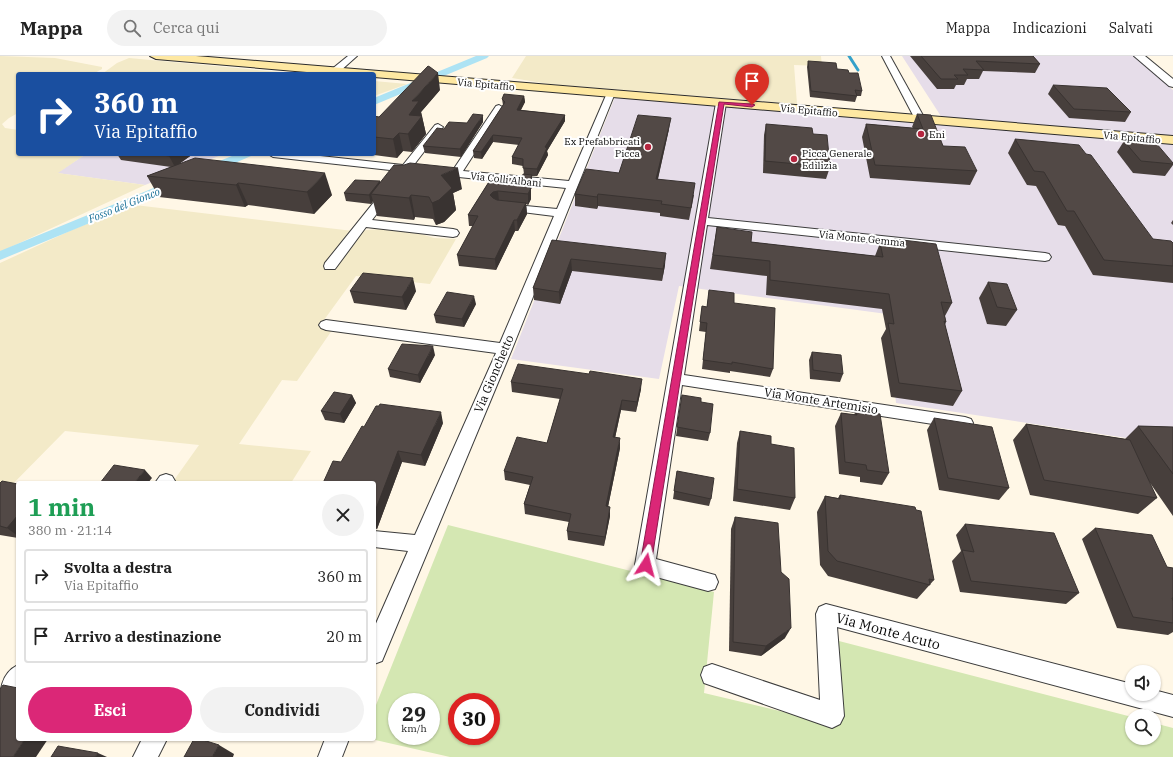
<!DOCTYPE html>
<html lang="it">
<meta charset="utf-8">
<style>
body{margin:0;font-family:"IBM Plex Serif",serif;background:#f2f2f2;color:#222;height:100vh;display:flex;flex-direction:column;font-size:15px;white-space:nowrap}
*{box-sizing:border-box;margin:0}
p{font-size:13px;color:#767676}
.icon{flex:none;width:22px;height:22px;fill:none;stroke:currentColor;stroke-width:2;stroke-linecap:round;stroke-linejoin:round}
.map{position:relative;flex:1;overflow:hidden}
.panel{position:absolute;left:16px;top:425px;width:360px;height:260px;display:flex;flex-direction:column;background:#fff;border-radius:4px;box-shadow:0 1px 3px #0004}
.panel>*{flex:none}
.top-card{position:absolute;left:16px;top:16px;width:360px;height:84px;border-radius:4px;box-shadow:0 1px 3px #0004;background:#1a4fa0;color:#fff;overflow:hidden}
.fabs{position:absolute;left:1125px;top:609px;display:grid;gap:8px}
.fabs a{display:grid;place-items:center;width:36px;height:36px;border-radius:50%;background:#fff;box-shadow:0 1px 3px #0004;font-size:20px}
.speed{position:absolute;left:388px;top:637px;display:flex;gap:8px;font-size:20px;font-weight:700;text-align:center}
.speed>*{display:grid;place-content:center;width:52px;height:52px;border-radius:50%;background:#fff;box-shadow:0 1px 3px #0004;line-height:1}
.speed small{font-size:10px;font-weight:400}
.speed .limit{border:6px solid #d22;background:#fff;color:#111}
.pin{position:absolute;display:grid;place-items:center;width:34px;height:34px;color:#fff;margin:-41px -17px;border-radius:50% 50% 50% 0;rotate:-45deg;box-shadow:0 0 4px #0007}
.pin .icon{rotate:45deg}
.me{position:absolute;width:44px;margin:-22px;rotate:9deg;stroke-linejoin:round;filter:drop-shadow(0 0 3px #0008)}
.turn{display:flex;align-items:center;gap:14px;height:84px;padding:0 12px;font-size:18px}
.turn .icon{width:52px;height:52px;stroke-width:2.5}
.turn b{display:block;font-size:28px;line-height:34px}
.round{display:grid;place-items:center;flex:none;width:42px;height:42px;border-radius:21px;background:#f2f2f2}
.overview{display:flex;align-items:center;justify-content:space-between;height:68px;padding:0 12px}
h1{font-size:24px;font-weight:700;line-height:30px;color:#1e9e55}
.button{display:flex;gap:8px;margin-top:auto;padding:8px 12px}
.button a{flex:1;height:46px;border-radius:24px;background:#db2777;color:#fff;font-size:16px;font-weight:700;line-height:46px;text-align:center}
.button a+a{background:#f2f2f2;color:#222}
ul{padding:0;list-style:none}
li{display:flex;align-items:center;gap:12px;height:54px;margin:0 8px 6px;padding:0 4px;border:2px solid #e0e0e0;border-radius:4px}
li div{flex:1}
li b{display:block;font-size:15px}
li em{font-style:normal}
header{display:flex;align-items:center;gap:24px;box-sizing:border-box;height:56px;padding:0 20px;background:#fff;border-bottom:1px solid #e0e0e0}
header strong{font-size:19px}
nav{display:flex;gap:22px;margin-inline-start:auto;font-size:14px}
.search{width:280px;height:36px;background:#f2f2f2;display:flex;align-items:center;gap:10px;box-sizing:border-box;padding:0 14px;border-radius:22px;color:#767676;font-size:15px}
.map>svg:first-child{display:block}
.industrial{fill:#e6dde9}
.farmland{fill:#f3eac8}
.green{fill:#d4e7b2;fill-rule:evenodd}
.lines{fill:none;stroke-linecap:round;stroke-linejoin:round}
.stream{stroke:#35a1ca;stroke-width:3}
.canal{fill:#ade3f4;fill-rule:evenodd}
.minor-casing{stroke:#3c3c3c;stroke-width:2}
.tertiary-casing{stroke:#3c3c3c;stroke-width:2}
.secondary-casing{stroke:#2b2b2b;stroke-width:2}
.minor{fill:#fff;fill-rule:evenodd}
.tertiary{fill:#fff;fill-rule:evenodd}
.secondary{fill:#fee8a2;fill-rule:evenodd}
.wall{fill:#473f3c}
.shaded-wall{fill:#393331}
.building{fill:#524946;stroke:#393331}
.route{fill:#db2777;stroke:#8e194d}
.poi-dot{fill:#b5263f;stroke:#fff;stroke-width:1.5}
.labels{text-anchor:middle;stroke-width:4;stroke-linejoin:round;paint-order:stroke}
.far-street-label{font-size:10px;fill:#090909;stroke:#fff}
.far-poi-label{font-size:10px;fill:#090909;stroke:#fff;text-anchor:start}
.far-water-label{font-size:11px;font-style:italic;fill:#176f97;stroke:#fff}
.street-label{font-size:12px;fill:#090909;stroke:#fff}
.near-street-label{font-size:14px;fill:#090909;stroke:#fff}
</style>
<header>
<strong>Mappa</strong>
<div class="search"><svg class="icon" aria-label="search" viewBox="0 0 24 24"><circle cx="10" cy="10" r="6"/><path d="M15 15l6 6"/></svg>Cerca qui</div>
<nav><a>Mappa</a><a>Indicazioni</a><a>Salvati</a></nav>
</header>
<div class="map">
<svg width="1173" height="701" viewBox="0 0 1173 701">
<rect width="100%" height="100%" fill="#fff7e6"/>
<!-- industrial -->
<g class="industrial">
<path d="M 902,0 L 1134,0 L 1173,34 L 1173,389 L 896,347 L 887,258 L 679,230 L 659,323 L 511,303 L 615,41 L 946,68 Z"/>
<path d="M 86,98 L 224,98 L 145,129 L 57,117 Z"/>
</g>
<!-- farmland -->
<g class="farmland">
<path d="M 0,0 L 55,2 L 102,11 L 102,13 L 93,18 L 18,18 L 18,57 L 9,62 L 2,68 L 5,72 L 18,74 L 18,98 L 86,98 L 58,117 L 145,129 L 0,196 Z"/>
<path d="M 526,0 L 821,0 L 822,10 L 794,9 L 797,48 L 549,28 L 512,22 Z"/>
<path d="M 129,2 L 301,18 L 102,18 L 117,7 Z"/>
<path d="M 374,25 L 407,28 L 374,40 Z"/>
<path d="M 135,149 L 353,175 L 359,177 L 366,174 L 381,173 L 421,178 L 434,182 L 456,183 L 430,228 L 356,220 L 324,264 L 337,267 L 297,325 L 282,324 L 239,388 L 311,395 L 291,427 L 172,427 L 199,389 L 65,375 L 0,441 L 0,207 L 74,173 Z"/>
</g>
<!-- green -->
<path class="green" d="M 448,469 L 714,536 L 704,637 L 838,669 L 839,585 L 1132,661 L 1132,682 L 1154,682 L 1154,667 L 1173,672 L 1173,701 L 450,701 L 371,683 L 374,683 L 374,654 ZM 397,646 L 431,646 L 431,680 L 397,680 ZM 457,646 L 491,646 L 491,680 L 457,680 Z"/>
<g class="lines">
<!-- stream -->
<path class="stream" d="M 849,0 L 858,14"/>
<!-- canal -->
<g class="canal">
<path d="M 476,0 L 489,0 L 487,2 L 374,49 L 374,42 Z"/>
<path d="M 237,98 L 253,98 L 251,100 L 210,118 L 202,118 L 200,115 L 202,112 Z"/>
<path d="M 178,122 L 182,123 L 184,126 L 182,129 L 0,204 L 0,195 Z"/>
</g>
<defs>
<g id="minor">
<path d="M 348,0 L 357,0 L 338,17 L 332,17 L 331,15 L 332,13 Z"/>
<path d="M 882,0 L 890,0 L 925,63 L 923,65 L 920,66 L 915,63 Z"/>
<path d="M 611,34 L 615,37 L 512,293 L 382,605 L 374,608 L 374,572 L 408,495 L 374,491 L 374,475 L 415,479 L 496,297 L 326,274 L 321,272 L 319,269 L 321,266 L 326,264 L 500,287 L 554,160 L 505,154 L 501,153 L 499,151 L 501,149 L 505,148 L 557,153 L 566,132 L 439,119 L 434,116 L 439,113 L 453,114 L 496,50 L 499,49 L 504,52 L 463,115 L 569,125 L 607,37 Z"/>
<path d="M 721,44 L 726,47 L 708,162 L 1045,197 L 1049,198 L 1051,201 L 1049,204 L 1045,205 L 707,169 L 684,319 L 965,361 L 971,363 L 973,367 L 971,371 L 965,373 L 682,329 L 656,503 L 715,519 L 718,526 L 715,533 L 708,535 L 645,518 L 638,515 L 635,509 L 716,47 Z"/>
<path d="M 438,68 L 443,71 L 413,110 L 418,113 L 417,115 L 409,116 L 372,164 L 453,173 L 457,174 L 459,177 L 457,180 L 453,181 L 366,171 L 335,213 L 325,213 L 324,210 L 325,207 L 399,115 L 273,101 L 268,98 L 302,98 L 403,109 L 435,69 Z"/>
<path d="M 166,418 L 172,420 L 175,425 L 174,427 L 155,427 L 160,420 Z"/>
<path d="M 826,548 L 1132,628 L 1132,638 L 1154,638 L 1154,634 L 1173,639 L 1173,661 L 837,571 L 844,660 L 840,668 L 832,672 L 704,627 L 701,619 L 704,611 L 712,608 L 820,644 L 816,558 L 819,551 Z"/>
<path d="M 18,609 C 18,629 22,646 0,655 C 0,635 0,618 18,609 Z"/>
<path d="M 142,683 L 167,683 L 158,701 L 133,701 Z"/>
<path d="M 325,683 L 349,683 L 342,701 L 318,701 Z"/>
</g>
<path id="tertiary" d="M 1134,0 L 1145,0 L 1173,23 L 1173,31 L 1169,30 Z"/>
<path id="secondary" d="M 150,0 L 196,0 L 1173,80 L 1173,88 L 374,21 L 374,18 L 330,18 L 156,3 Z"/>
</defs>
<!-- minor casing -->
<use href="#minor" class="minor-casing"/>
<!-- tertiary casing -->
<use href="#tertiary" class="tertiary-casing"/>
<!-- secondary casing -->
<use href="#secondary" class="secondary-casing"/>
<!-- minor -->
<use href="#minor" class="minor"/>
<!-- tertiary -->
<use href="#tertiary" class="tertiary"/>
<!-- secondary -->
<use href="#secondary" class="secondary"/>
</g>
<!-- wall -->
<g class="wall">
<path d="M 910,0 L 1033,0 L 1040,8 L 1035,17 L 983,15 L 979,23 L 967,23 L 964,29 L 956,29 L 954,33 L 937,33 Z"/>
<path d="M 808,5 L 849,17 L 862,35 L 861,40 L 857,40 L 855,46 L 810,41 L 807,11 Z"/>
<path d="M 1053,29 L 1131,56 L 1125,66 L 1069,62 L 1048,38 Z"/>
<path d="M 440,34 L 421,56 L 426,78 L 412,96 L 403,95 L 397,102 L 366,98 L 374,98 L 374,60 L 379,61 Z"/>
<path d="M 524,40 L 525,46 L 521,54 L 565,59 L 565,65 L 547,95 L 548,99 L 537,120 L 532,120 L 532,130 L 531,133 L 531,143 L 528,149 L 526,148 L 527,158 L 518,175 L 515,175 L 496,214 L 459,210 L 457,199 L 473,170 L 469,170 L 468,159 L 492,121 L 522,124 L 524,118 L 523,110 L 512,108 L 512,101 L 519,89 L 493,86 L 482,103 L 474,102 L 473,95 L 503,49 L 502,43 Z"/>
<path d="M 917,58 L 943,90 L 977,115 L 970,129 L 870,122 L 862,81 L 866,68 L 913,72 L 912,71 Z"/>
<path d="M 483,66 L 461,101 L 425,97 L 423,90 L 444,73 L 467,67 Z"/>
<path d="M 766,68 L 813,78 L 830,111 L 826,123 L 763,117 L 764,79 Z"/>
<path d="M 669,73 L 658,123 L 694,139 L 689,164 L 660,160 L 660,157 L 598,150 L 597,153 L 575,150 L 575,138 L 619,117 Z"/>
<path d="M 1015,83 L 1153,183 L 1173,187 L 1173,227 L 1093,219 L 1065,170 L 1058,169 L 1036,130 L 1027,129 L 1008,97 Z"/>
<path d="M 1124,85 L 1173,107 L 1173,109 L 1165,120 L 1133,117 L 1117,96 Z"/>
<path d="M 117,98 L 193,98 L 180,107 L 332,139 L 314,158 L 248,149 L 245,151 L 159,141 L 147,120 L 171,111 L 121,104 Z"/>
<path d="M 380,125 L 380,126 L 462,133 L 453,137 L 456,154 L 444,166 L 436,169 L 433,163 L 415,161 L 414,164 L 377,160 L 373,145 L 371,148 L 346,145 L 344,137 Z"/>
<path d="M 1173,164 L 1173,169 L 1171,167 Z"/>
<path d="M 717,171 L 751,186 L 875,200 L 880,187 L 892,188 L 894,183 L 952,247 L 945,260 L 946,266 L 945,269 L 962,335 L 953,350 L 891,341 L 881,282 L 886,273 L 882,253 L 766,239 L 767,220 L 710,213 Z"/>
<path d="M 552,184 L 665,209 L 662,225 L 572,215 L 560,248 L 534,244 L 533,232 Z"/>
<path d="M 988,226 L 1017,254 L 1006,270 L 987,268 L 979,242 Z"/>
<path d="M 709,234 L 734,247 L 773,313 L 770,321 L 730,315 L 730,317 L 702,313 L 706,276 L 699,275 L 702,250 L 707,251 Z"/>
<path d="M 350,235 L 416,235 L 406,254 L 354,247 Z"/>
<path d="M 476,248 L 464,271 L 436,267 L 434,259 Z"/>
<path d="M 812,296 L 843,318 L 840,326 L 810,323 L 809,304 Z"/>
<path d="M 435,299 L 420,327 L 390,321 L 388,313 Z"/>
<path d="M 511,326 L 641,333 L 636,356 L 621,354 L 615,382 L 620,392 L 608,451 L 610,460 L 604,490 L 568,484 L 567,475 L 569,466 L 525,458 L 524,448 L 530,429 L 505,424 L 504,415 L 547,387 L 560,343 L 512,336 Z"/>
<path d="M 352,339 L 356,347 L 344,367 L 325,364 L 321,355 Z"/>
<path d="M 682,339 L 701,346 L 710,377 L 708,385 L 676,380 Z"/>
<path d="M 856,354 L 889,417 L 882,429 L 860,426 L 860,421 L 839,418 L 835,370 L 841,357 L 854,359 Z"/>
<path d="M 934,362 L 1009,432 L 999,444 L 939,434 L 927,374 Z"/>
<path d="M 443,367 L 425,410 L 402,406 L 377,473 L 374,472 L 374,427 L 341,406 Z"/>
<path d="M 1026,368 L 1125,383 L 1138,370 L 1173,371 L 1173,460 L 1148,424 L 1157,442 L 1138,458 L 1030,439 L 1013,384 Z"/>
<path d="M 740,375 L 771,388 L 795,442 L 790,454 L 733,445 L 737,387 Z"/>
<path d="M 677,415 L 711,443 L 709,450 L 673,443 Z"/>
<path d="M 0,427 L 18,428 L 18,482 L 0,479 Z"/>
<path d="M 840,439 L 934,524 L 917,543 L 828,520 L 820,509 L 817,456 L 825,440 L 838,442 Z"/>
<path d="M 735,461 L 781,516 L 785,582 L 761,600 L 729,595 L 731,473 Z"/>
<path d="M 965,468 L 1079,537 L 1066,548 L 960,536 L 952,505 L 961,495 L 956,479 Z"/>
<path d="M 1095,472 L 1167,511 L 1173,512 L 1173,576 L 1168,579 L 1117,572 L 1082,483 Z"/>
</g>
<!-- shaded-wall -->
<g class="shaded-wall">
<path d="M 438,17 L 440,34 L 421,56 L 426,78 L 412,96 L 408,78 L 409,59 L 412,45 Z"/>
<path d="M 524,40 L 525,46 L 517,61 L 517,54 Z"/>
<path d="M 483,59 L 483,66 L 461,101 L 460,93 Z"/>
<path d="M 565,59 L 565,65 L 547,95 L 548,99 L 537,120 L 537,113 L 545,91 Z"/>
<path d="M 671,62 L 669,73 L 655,135 L 656,123 Z"/>
<path d="M 399,77 L 403,95 L 397,102 L 393,83 Z"/>
<path d="M 493,79 L 493,86 L 482,103 L 481,96 Z"/>
<path d="M 171,98 L 193,98 L 175,111 L 169,100 Z"/>
<path d="M 458,112 L 462,133 L 453,137 L 456,154 L 444,166 L 436,169 L 432,147 L 441,119 Z"/>
<path d="M 325,117 L 332,139 L 314,158 L 307,136 Z"/>
<path d="M 532,119 L 532,130 L 531,133 L 531,143 L 528,149 L 528,138 L 526,131 Z"/>
<path d="M 380,125 L 382,133 L 371,138 L 373,145 L 371,148 L 369,139 Z"/>
<path d="M 238,127 L 248,149 L 245,151 L 236,129 Z"/>
<path d="M 498,135 L 499,146 L 494,147 L 490,139 L 493,136 Z"/>
<path d="M 598,138 L 598,150 L 597,153 L 597,141 Z"/>
<path d="M 411,139 L 415,161 L 414,164 L 409,142 Z"/>
<path d="M 526,147 L 527,158 L 518,175 L 517,164 Z"/>
<path d="M 514,164 L 515,175 L 496,214 L 495,203 Z"/>
<path d="M 666,197 L 665,209 L 662,225 L 663,213 Z"/>
<path d="M 571,203 L 572,215 L 560,248 L 559,236 Z"/>
<path d="M 413,222 L 416,235 L 406,254 L 402,241 Z"/>
<path d="M 474,240 L 476,248 L 464,271 L 462,263 Z"/>
<path d="M 433,290 L 435,299 L 420,327 L 418,319 Z"/>
<path d="M 642,323 L 641,333 L 636,356 L 637,346 Z"/>
<path d="M 352,339 L 356,347 L 344,367 L 340,358 Z"/>
<path d="M 622,344 L 621,354 L 613,391 L 613,381 Z"/>
<path d="M 441,356 L 443,367 L 425,410 L 421,399 Z"/>
<path d="M 620,382 L 620,392 L 606,460 L 606,450 Z"/>
<path d="M 398,395 L 402,406 L 377,473 L 374,466 L 374,458 Z"/>
<path d="M 145,414 L 152,422 L 148,427 L 134,427 Z"/>
<path d="M 610,451 L 610,460 L 604,490 L 605,481 Z"/>
<path d="M 18,459 L 18,480 L 7,472 Z"/>
<path d="M 791,572 L 785,582 L 761,600 L 766,590 Z"/>
<path d="M 25,683 L 48,683 L 36,701 L 13,701 Z"/>
<path d="M 219,689 L 234,698 L 233,701 L 212,701 Z"/>
<path d="M 98,697 L 107,701 L 95,701 Z"/>
</g>
<!-- building -->
<g class="building">
<path d="M 921,0 L 1033,0 L 1040,8 L 976,5 L 984,14 L 963,13 L 968,19 L 954,19 L 958,23 L 941,23 Z"/>
<path d="M 808,5 L 836,7 L 837,13 L 848,14 L 849,17 L 858,17 L 862,35 L 855,34 L 857,40 L 811,35 Z"/>
<path d="M 428,10 L 430,11 L 438,17 L 412,45 L 419,45 L 409,59 L 422,60 L 408,78 L 399,77 L 393,83 L 374,81 L 374,60 L 379,61 Z"/>
<path d="M 1053,29 L 1107,32 L 1131,56 L 1074,53 Z"/>
<path d="M 504,38 L 524,40 L 517,54 L 565,59 L 545,91 L 547,92 L 537,113 L 523,112 L 523,103 L 512,101 L 522,82 L 493,79 L 481,96 L 473,95 L 505,46 L 502,43 Z"/>
<path d="M 473,58 L 483,59 L 460,93 L 423,90 L 437,72 L 444,73 L 449,66 L 467,67 Z"/>
<path d="M 917,58 L 931,59 L 943,90 L 965,91 L 977,115 L 875,109 L 866,68 L 923,73 Z"/>
<path d="M 638,59 L 671,62 L 656,123 L 695,127 L 691,152 L 661,148 L 662,145 L 598,138 L 597,141 L 575,138 L 586,113 L 619,117 Z"/>
<path d="M 766,68 L 812,72 L 813,78 L 827,79 L 830,111 L 765,105 Z"/>
<path d="M 1015,83 L 1079,89 L 1086,98 L 1091,99 L 1153,183 L 1171,185 L 1173,187 L 1173,210 L 1104,204 L 1074,155 L 1067,155 L 1044,116 L 1034,115 Z"/>
<path d="M 1124,85 L 1156,87 L 1173,107 L 1173,108 L 1141,105 Z"/>
<path d="M 155,98 L 171,98 L 169,100 Z"/>
<path d="M 195,102 L 325,117 L 307,136 L 238,127 L 236,129 L 147,120 Z"/>
<path d="M 410,107 L 458,112 L 441,119 L 452,132 L 439,144 L 432,147 L 429,141 L 411,139 L 409,142 L 371,138 L 394,109 L 404,109 Z"/>
<path d="M 523,118 L 532,119 L 526,131 L 531,132 L 528,138 L 498,135 L 493,136 L 490,139 L 493,142 L 497,144 L 526,147 L 517,164 L 514,164 L 495,203 L 457,199 L 478,160 L 468,159 L 492,121 L 522,124 Z"/>
<path d="M 355,124 L 380,125 L 369,139 L 344,137 Z"/>
<path d="M 717,171 L 752,176 L 751,186 L 883,201 L 880,187 L 895,189 L 894,183 L 936,188 L 952,247 L 941,246 L 946,266 L 944,265 L 962,335 L 899,327 L 888,267 L 894,268 L 889,238 L 770,224 L 770,205 L 713,199 Z"/>
<path d="M 552,184 L 666,197 L 663,213 L 571,203 L 559,236 L 533,232 Z"/>
<path d="M 363,217 L 413,222 L 402,241 L 350,235 Z"/>
<path d="M 988,226 L 1007,228 L 1017,254 L 997,251 Z"/>
<path d="M 709,234 L 734,237 L 734,247 L 775,252 L 773,313 L 732,306 L 732,308 L 703,304 L 707,267 L 700,266 L 702,250 L 707,251 Z"/>
<path d="M 447,236 L 474,240 L 462,263 L 434,259 Z"/>
<path d="M 402,288 L 433,290 L 418,319 L 388,313 Z"/>
<path d="M 812,296 L 841,299 L 843,318 L 813,314 Z"/>
<path d="M 518,308 L 589,318 L 590,315 L 642,323 L 637,346 L 622,344 L 613,381 L 620,382 L 606,450 L 610,451 L 605,481 L 567,475 L 571,458 L 524,448 L 533,421 L 504,415 L 517,381 L 547,387 L 563,333 L 511,326 Z"/>
<path d="M 334,336 L 352,339 L 340,358 L 321,355 Z"/>
<path d="M 682,339 L 701,342 L 701,346 L 713,348 L 710,377 L 677,371 Z"/>
<path d="M 380,348 L 441,356 L 421,399 L 398,395 L 374,458 L 374,427 L 323,427 L 333,405 L 341,406 L 362,370 L 364,371 L 376,350 L 379,350 Z"/>
<path d="M 856,354 L 880,358 L 889,417 L 867,414 L 866,409 L 845,406 L 841,357 L 857,359 Z"/>
<path d="M 934,362 L 992,371 L 1009,432 L 948,422 Z"/>
<path d="M 1026,368 L 1130,384 L 1157,442 L 1044,424 Z"/>
<path d="M 1138,370 L 1173,371 L 1173,418 Z"/>
<path d="M 740,375 L 771,380 L 771,388 L 794,392 L 795,442 L 737,433 Z"/>
<path d="M 114,409 L 145,414 L 134,427 L 100,427 Z"/>
<path d="M 677,415 L 714,422 L 711,443 L 674,435 Z"/>
<path d="M 2,425 L 18,428 L 18,459 L 7,472 L 0,470 L 0,427 Z"/>
<path d="M 840,439 L 915,451 L 916,454 L 921,455 L 934,524 L 929,523 L 930,529 L 837,505 L 828,495 L 825,440 L 840,443 Z"/>
<path d="M 735,461 L 778,467 L 781,516 L 789,523 L 791,572 L 766,590 L 733,586 Z"/>
<path d="M 965,468 L 1054,477 L 1079,537 L 971,525 L 962,494 L 974,496 Z"/>
<path d="M 1095,472 L 1152,479 L 1167,511 L 1173,512 L 1173,542 L 1172,542 L 1173,545 L 1173,567 L 1133,561 Z"/>
<path d="M 3,629 L 18,632 L 18,683 L 25,683 L 13,701 L 0,701 L 0,633 Z"/>
<path d="M 194,683 L 200,683 L 219,689 L 212,701 L 184,701 Z"/>
<path d="M 58,690 L 98,697 L 95,701 L 51,701 Z"/>
</g>
<!-- route -->
<path class="route" d="M 719,46 L 752,48 L 755,49 L 752,51 L 724,48 L 651,509 L 649,512 L 646,514 L 642,512 L 640,509 Z"/>
<!-- markers -->
<g class="poi-dot">
<circle cx="921" cy="78" r="4"/>
<circle cx="648" cy="91" r="4"/>
<circle cx="794" cy="103" r="4"/>
</g>
<g class="labels">
<!-- far-street labels -->
<g class="far-street-label">
<text transform="translate(486 28) rotate(5)" y="4">Via Epitaffio</text>
<text transform="translate(809 54) rotate(5)" y="4">Via Epitaffio</text>
<text transform="translate(1132 81) rotate(5)" y="4">Via Epitaffio</text>
<text transform="translate(506 123) rotate(6)" y="4">Via Colli Albani</text>
<text transform="translate(862 182) rotate(6)" y="4">Via Monte Gemma</text>
</g>
<!-- far-poi labels -->
<g class="far-poi-label">
<text x="929" y="82">Eni</text>
<text x="640" y="89" text-anchor="end">Ex Prefabbricati<tspan x="640" dy="12">Picca</tspan></text>
<text x="802" y="101">Picca Generale<tspan x="802" dy="12">Edilizia</tspan></text>
</g>
<!-- far-water labels -->
<g class="far-water-label">
<text transform="translate(124 149) rotate(-22)" y="4">Fosso del Gionco</text>
</g>
<!-- street labels -->
<g class="street-label">
<text transform="translate(494 318) rotate(-67)" y="4">Via Gionchetto</text>
<text transform="translate(821 345) rotate(9)" y="4">Via Monte Artemisio</text>
</g>
<!-- near-street labels -->
<g class="near-street-label">
<text transform="translate(888 575) rotate(15)" y="5">Via Monte Acuto</text>
</g>
</g>
</svg>
<div class="fabs">
<a><svg class="icon" aria-label="sound" viewBox="0 0 24 24"><path d="M4 9h4l5-4v14l-5-4H4zM17 9q2 3 0 6"/></svg></a>
<a><svg class="icon" aria-label="search" viewBox="0 0 24 24"><circle cx="10" cy="10" r="6"/><path d="M15 15l6 6"/></svg></a>
</div>
<div class="speed"><div>29<small>km/h</small></div><div class="limit">30</div></div>
<div class="pin" style="left:752px;top:49px;background:#d93025"><svg class="icon" aria-label="arrive" viewBox="0 0 24 24"><path d="M6 21V4h12l-3 4 3 4H6"/></svg></div>
<svg class="me" style="left:646px;top:509px" viewBox="-20 -20 40 40"><path d="M0-17L14 15 0 8-14 15z" fill="#db2777" stroke="#fff" stroke-width="4"/></svg>
<div class="top-card">
<div class="turn"><svg class="icon" aria-label="right" viewBox="0 0 24 24"><path d="M7 20v-9h11M14 6l5 5-5 5"/></svg><div><b>360 m</b>Via Epitaffio</div></div>
</div>
<section class="panel">
<div class="overview"><div><h1>1 min</h1><p>380 m · 21:14</p></div><a class="round"><svg class="icon" aria-label="close" viewBox="0 0 24 24"><path d="M6 6l12 12M18 6L6 18"/></svg></a></div>
<ul>
<li><svg class="icon" aria-label="right" viewBox="0 0 24 24"><path d="M7 20v-9h11M14 6l5 5-5 5"/></svg><div><b>Svolta a destra</b><p>Via Epitaffio</p></div><em>360 m</em></li>
<li><svg class="icon" aria-label="arrive" viewBox="0 0 24 24"><path d="M6 21V4h12l-3 4 3 4H6"/></svg><div><b>Arrivo a destinazione</b></div><em>20 m</em></li>
</ul>
<div class="button"><a>Esci</a><a>Condividi</a></div>
</section>
</div>
